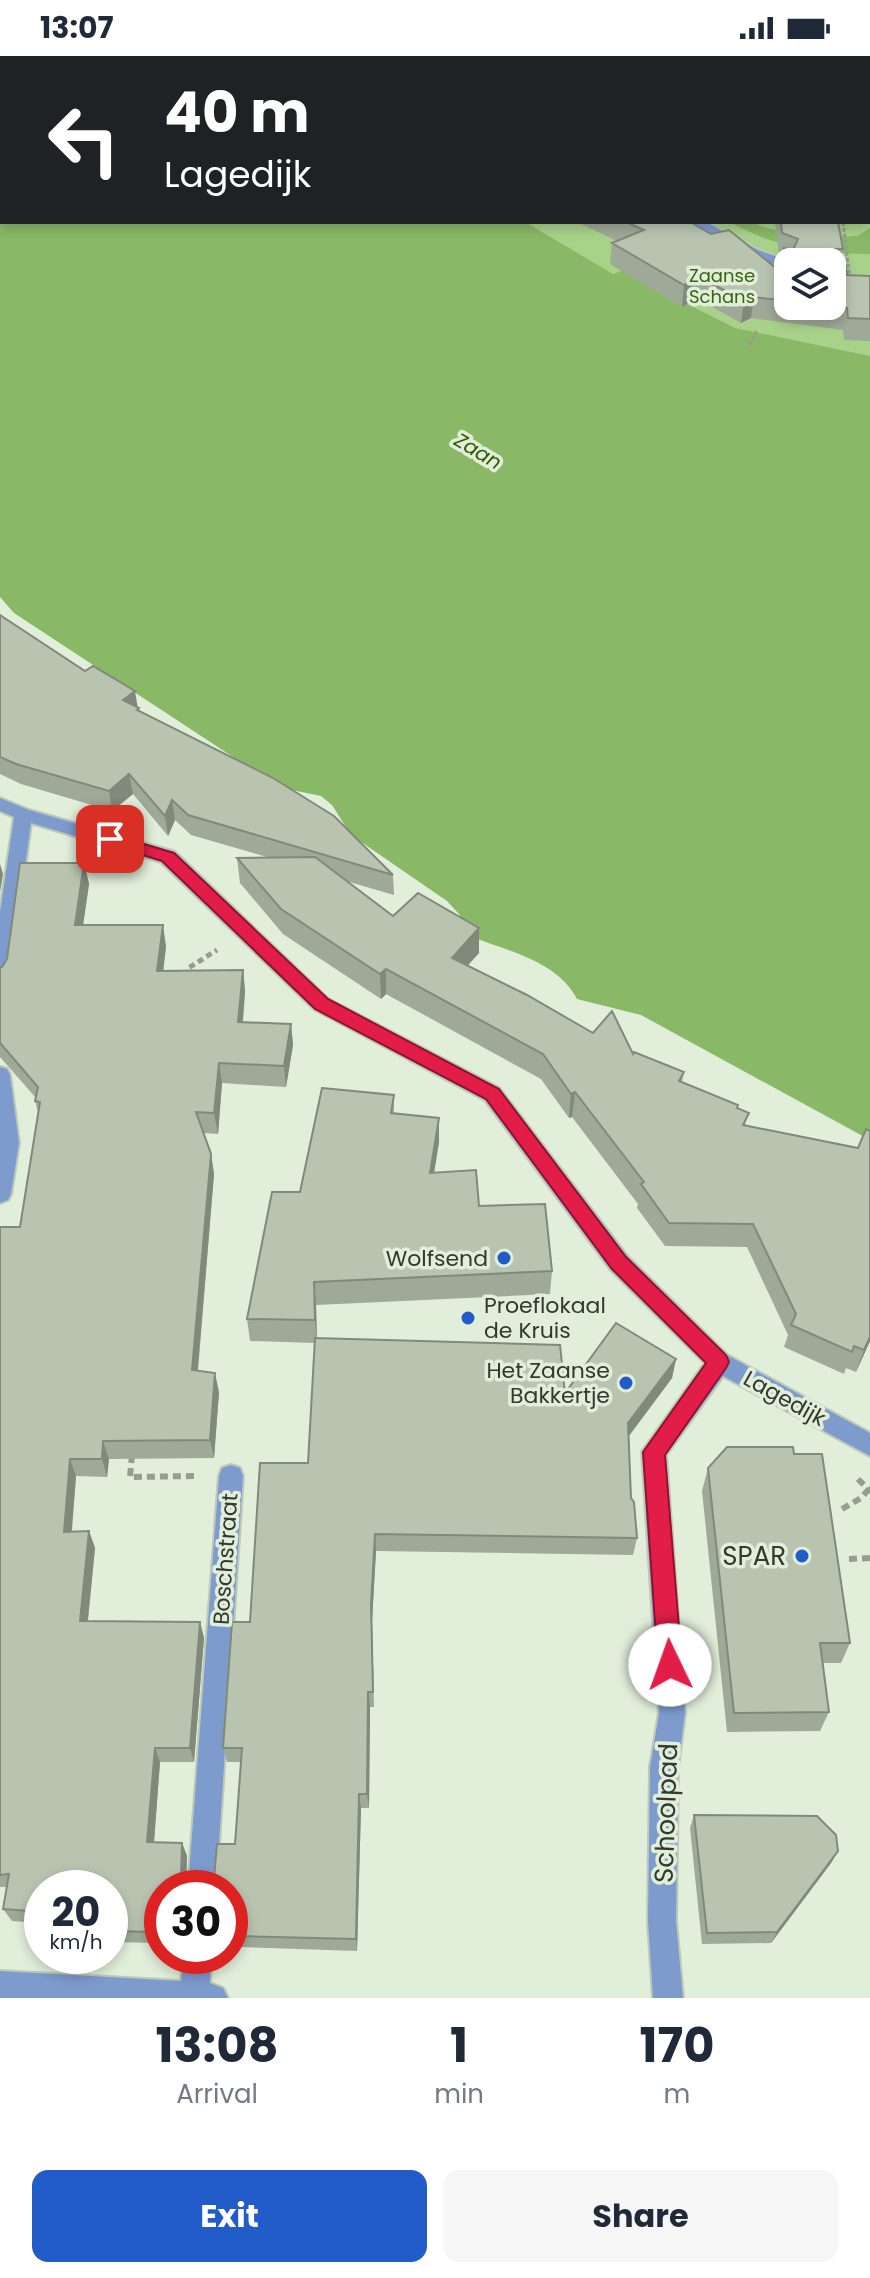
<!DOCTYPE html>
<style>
body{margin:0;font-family:Poppins,sans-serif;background:#f6f6f7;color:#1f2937;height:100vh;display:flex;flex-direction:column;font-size:30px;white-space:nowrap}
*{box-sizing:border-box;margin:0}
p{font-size:26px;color:#747a83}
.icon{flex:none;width:44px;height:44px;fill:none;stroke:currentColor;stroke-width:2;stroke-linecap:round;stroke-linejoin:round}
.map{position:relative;height:1942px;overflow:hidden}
.sheet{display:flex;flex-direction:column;background:#fff;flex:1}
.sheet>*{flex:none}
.top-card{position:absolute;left:0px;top:0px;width:870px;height:168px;box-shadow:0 4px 12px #0003;background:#202124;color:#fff;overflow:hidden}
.tools{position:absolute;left:774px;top:192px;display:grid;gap:16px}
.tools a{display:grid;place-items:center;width:72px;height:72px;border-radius:16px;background:#fff;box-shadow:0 4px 12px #0003;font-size:40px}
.speed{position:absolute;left:24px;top:1814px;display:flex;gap:16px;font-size:40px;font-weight:700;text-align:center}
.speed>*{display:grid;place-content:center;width:104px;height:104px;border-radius:50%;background:#fff;box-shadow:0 4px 12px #0003;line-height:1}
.speed small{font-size:20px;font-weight:400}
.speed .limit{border:12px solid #d22;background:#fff;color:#111}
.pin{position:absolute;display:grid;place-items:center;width:68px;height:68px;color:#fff;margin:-34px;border-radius:16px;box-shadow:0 4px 12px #0006}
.me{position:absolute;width:88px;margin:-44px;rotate:357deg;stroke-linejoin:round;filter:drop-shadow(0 0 6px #0008)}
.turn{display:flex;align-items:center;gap:28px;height:168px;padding:0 32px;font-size:36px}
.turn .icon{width:104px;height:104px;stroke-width:2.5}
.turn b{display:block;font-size:56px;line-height:68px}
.eta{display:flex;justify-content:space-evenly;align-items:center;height:136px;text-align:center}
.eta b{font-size:48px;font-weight:700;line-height:56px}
.cta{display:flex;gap:16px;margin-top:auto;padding:16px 32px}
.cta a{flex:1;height:92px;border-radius:16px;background:#225cc9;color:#fff;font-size:32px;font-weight:700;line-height:92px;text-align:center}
.cta a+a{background:#f6f6f7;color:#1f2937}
.status{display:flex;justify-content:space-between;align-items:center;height:56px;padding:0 40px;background:#fff;direction:ltr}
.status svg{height:22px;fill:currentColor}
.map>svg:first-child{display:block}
.green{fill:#a8d28a;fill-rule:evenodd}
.water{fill:#89b867}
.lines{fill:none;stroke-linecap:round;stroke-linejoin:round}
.minor-casing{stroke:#becab8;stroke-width:4}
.path-far2{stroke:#949e8f;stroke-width:3;stroke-dasharray:4 2;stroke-linecap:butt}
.path-far1{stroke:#949e8f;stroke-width:5;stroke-dasharray:6 4;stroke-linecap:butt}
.path{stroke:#949e8f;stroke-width:6;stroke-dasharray:8 5;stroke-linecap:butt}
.minor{fill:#7e9bce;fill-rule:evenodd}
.wall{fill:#9ea997;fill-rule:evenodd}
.shaded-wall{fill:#81897b}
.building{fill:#b8c4b0;stroke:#81897b;stroke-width:2}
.route{fill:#e11d48;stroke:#92132f;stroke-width:2}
.poi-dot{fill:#225cc9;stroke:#e1eeda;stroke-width:3}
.labels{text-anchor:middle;stroke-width:7;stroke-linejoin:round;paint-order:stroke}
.far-park-label{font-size:18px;fill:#3a640e;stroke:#e1eeda}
.far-water-label{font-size:20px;font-style:italic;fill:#325b00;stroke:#e1eeda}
.poi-label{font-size:22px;fill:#333830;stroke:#e1eeda;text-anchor:end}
.street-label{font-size:22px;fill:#333830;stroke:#e1eeda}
.near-poi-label{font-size:26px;fill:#333830;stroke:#e1eeda;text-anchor:end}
.near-street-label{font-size:26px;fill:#333830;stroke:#e1eeda}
</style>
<div class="status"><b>13:07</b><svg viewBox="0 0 49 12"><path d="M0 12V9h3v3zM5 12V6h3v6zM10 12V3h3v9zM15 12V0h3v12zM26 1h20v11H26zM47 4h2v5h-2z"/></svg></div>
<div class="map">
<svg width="870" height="1942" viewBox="0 0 870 1942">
<rect width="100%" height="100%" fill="#e1eeda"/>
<!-- green -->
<path class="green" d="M 146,0 L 870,0 L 870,323 L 448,166 L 868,166 L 868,2 ZM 788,206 L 832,206 L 832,250 L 788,250 Z"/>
<!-- water -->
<g class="water">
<path d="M 0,0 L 231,2 L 2,2 L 2,166 L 525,166 L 613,218 L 622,215 L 735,272 L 870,300 L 870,1084 L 641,959 L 577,943 C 558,906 509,895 472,881 L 459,858 L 447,845 L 351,779 L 332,749 L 321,740 L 292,734 L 265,722 L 14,557 L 0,541 Z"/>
<path d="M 730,166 L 754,166 C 764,177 845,184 859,179 C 863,177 866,174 870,172 L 870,198 C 819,197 775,192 730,166 Z"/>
</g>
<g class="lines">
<defs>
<g id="minor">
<path d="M 691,166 L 706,166 L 758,194 L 792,206 L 788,206 L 788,213 L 750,200 Z"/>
<path d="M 0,742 L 29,754 L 175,796 L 328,943 L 499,1032 L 627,1200 L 727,1299 L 870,1377 L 870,1400 L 723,1320 L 666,1399 L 685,1657 L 678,1711 L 676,1865 L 683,1942 L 653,1942 L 648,1865 L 650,1711 L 659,1657 L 642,1396 L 705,1307 L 611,1214 L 485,1044 L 314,953 L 161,806 L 31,767 L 10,924 L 7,929 L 0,931 L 0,856 L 14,761 L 0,755 Z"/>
<path d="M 0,1011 L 7,1013 L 10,1019 L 19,1087 L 11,1138 L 8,1144 L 0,1147 Z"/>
<path d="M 231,1409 L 240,1412 L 243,1420 L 216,1832 L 188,1832 L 219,1420 L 222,1412 Z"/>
<path d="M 183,1900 L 211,1900 L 210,1927 L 223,1932 L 228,1942 L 0,1942 L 0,1915 L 181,1925 Z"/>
</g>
</defs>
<!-- minor casing -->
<use href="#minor" class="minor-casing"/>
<!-- path-far2 -->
<g class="path-far2">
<path d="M 248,0 L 251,2"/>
<path d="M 273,0 L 277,2"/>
<path d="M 843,166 L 850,224"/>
<path d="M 749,289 L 757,274"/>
</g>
<!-- path-far1 -->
<path class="path-far1" d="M 187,920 L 187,913 L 217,894"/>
<!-- path -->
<g class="path">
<path d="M 132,1399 L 130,1421 L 198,1420"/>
<path d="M 858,1423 L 870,1435"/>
<path d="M 842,1453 L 861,1442 L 870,1432"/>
<path d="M 849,1503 L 870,1502"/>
</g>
<!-- minor -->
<use href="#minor" class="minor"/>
</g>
<!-- wall -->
<g class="wall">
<path d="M 336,0 L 526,0 L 525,2 L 336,2 Z"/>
<path d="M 577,166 L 690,166 L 781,216 L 782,200 L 779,198 L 775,166 L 838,166 L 843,193 L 840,207 L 847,219 L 870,220 L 870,285 L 844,284 L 843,274 L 751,262 L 741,267 L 696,242 L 682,251 L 610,208 L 612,187 L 617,185 ZM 788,206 L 832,250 L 788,250 Z"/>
<path d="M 0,559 L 138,651 L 139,655 L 393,819 L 394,839 L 346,825 L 393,860 L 479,872 L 479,897 L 467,910 L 633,998 L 684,1016 L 682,1026 L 738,1049 L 738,1052 L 746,1069 L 870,1285 L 856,1316 L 846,1312 L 844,1318 L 784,1291 L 788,1279 L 747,1191 L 665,1190 L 637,1152 L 638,1148 L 572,1061 L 569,1062 L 541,1023 L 386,938 L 381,943 L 283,878 L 240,827 L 237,802 L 267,801 L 191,779 L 175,764 L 168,780 L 133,738 L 112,755 L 21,728 L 0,718 Z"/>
<path d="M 84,807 L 89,828 L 83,869 L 166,890 L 163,915 L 243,914 L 245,935 L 243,966 L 291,968 L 293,989 L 286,1031 L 222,1027 L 218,1078 L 204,1077 L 211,1098 L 214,1118 L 198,1315 L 219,1336 L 214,1402 L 109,1403 L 107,1421 L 76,1420 L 72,1475 L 89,1475 L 95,1492 L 88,1565 L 200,1566 L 204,1582 L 194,1706 L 160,1706 L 154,1786 L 182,1787 L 187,1800 L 186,1822 L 214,1822 L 235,1788 L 241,1706 L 227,1706 L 223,1692 L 250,1566 L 308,1407 L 315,1287 L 250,1285 L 247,1263 L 300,1136 L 394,1039 L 394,1057 L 439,1062 L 439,1086 L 434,1117 L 479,1150 L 552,1215 L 550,1238 L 316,1249 L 317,1282 L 565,1337 L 676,1303 L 672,1322 L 629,1380 L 631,1442 L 637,1482 L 633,1499 L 376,1495 L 372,1565 L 374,1651 L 370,1651 L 369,1752 L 361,1752 L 357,1895 L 242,1891 L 230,1877 L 230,1832 L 162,1832 L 162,1887 L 110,1886 L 110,1832 L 42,1832 L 42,1867 L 12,1865 L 3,1853 L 7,1831 L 0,1831 L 0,1171 L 20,1171 L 38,1056 L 35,1045 L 36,1042 L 0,1001 L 0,911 L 2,911 Z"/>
<path d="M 794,1398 L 850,1587 L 841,1607 L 823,1607 L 829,1656 L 820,1675 L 727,1676 L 702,1435 L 708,1412 Z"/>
<path d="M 694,1759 L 838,1795 L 831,1807 L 771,1887 L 702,1888 L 690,1772 Z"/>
</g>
<!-- shaded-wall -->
<g class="shaded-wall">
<path d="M 698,220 L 696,242 L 682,251 L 684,229 Z"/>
<path d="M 754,241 L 751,262 L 741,267 L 744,245 Z"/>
<path d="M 135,635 L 138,653 L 139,652 L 142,672 L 123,644 Z"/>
<path d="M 129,718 L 133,738 L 112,755 L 109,735 Z"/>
<path d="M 172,744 L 175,764 L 168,780 L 165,760 Z"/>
<path d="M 84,807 L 89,828 L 80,890 L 75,869 Z"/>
<path d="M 0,808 L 3,818 L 0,836 Z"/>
<path d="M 163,869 L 166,890 L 161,936 L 157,915 Z"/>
<path d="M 479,872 L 479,897 L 452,927 L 452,902 Z"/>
<path d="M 386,913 L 386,938 L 381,943 L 380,918 Z"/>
<path d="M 243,914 L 245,935 L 241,987 L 238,966 Z"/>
<path d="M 291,968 L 293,989 L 286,1031 L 284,1010 Z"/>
<path d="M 219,1007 L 222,1027 L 218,1078 L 214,1057 Z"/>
<path d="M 575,1036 L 572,1061 L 569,1062 L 571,1038 Z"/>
<path d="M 439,1062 L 439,1086 L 430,1141 L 430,1117 Z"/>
<path d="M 211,1098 L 214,1118 L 196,1333 L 192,1314 Z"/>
<path d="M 314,1226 L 316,1249 L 317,1287 L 315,1264 Z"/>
<path d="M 870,1281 L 870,1285 L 856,1316 L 864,1294 Z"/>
<path d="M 676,1303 L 672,1322 L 625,1385 L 628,1367 Z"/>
<path d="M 215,1317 L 219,1336 L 214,1402 L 210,1384 Z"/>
<path d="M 103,1385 L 109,1403 L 107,1421 L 102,1403 Z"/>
<path d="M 70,1403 L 76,1420 L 70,1493 L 64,1476 Z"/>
<path d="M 89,1475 L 95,1492 L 86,1581 L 80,1565 Z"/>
<path d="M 375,1478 L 376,1495 L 372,1565 L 374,1651 L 371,1549 Z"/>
<path d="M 200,1566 L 204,1582 L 194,1706 L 190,1692 Z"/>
<path d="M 368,1636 L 370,1651 L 369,1752 L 367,1738 Z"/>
<path d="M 155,1692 L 160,1706 L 153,1799 L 147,1786 Z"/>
<path d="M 359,1738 L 361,1752 L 357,1895 L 356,1883 Z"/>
<path d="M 182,1787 L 187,1800 L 186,1832 L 181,1822 Z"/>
<path d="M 838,1795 L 831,1807 L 771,1887 L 777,1876 Z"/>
</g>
<!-- building -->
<g class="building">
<path d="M 349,0 L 519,0 L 518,2 L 348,2 Z"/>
<path d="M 626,166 L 690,166 L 711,178 L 729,174 L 787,221 L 784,192 L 793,194 L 798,183 L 782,177 L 781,166 L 838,166 L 843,193 L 834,193 L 834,205 L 845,208 L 847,219 L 870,220 L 870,263 L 848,262 L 847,252 L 830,250 L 832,250 L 832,206 L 788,206 L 788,245 L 754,241 L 744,245 L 698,220 L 684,229 L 612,187 L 644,174 Z"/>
<path d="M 0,559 L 85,615 L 93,610 L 135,635 L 123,644 L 139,652 L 137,654 L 273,722 L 334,760 L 393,819 L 188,759 L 172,744 L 165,760 L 129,718 L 109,735 L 16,708 L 0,701 Z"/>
<path d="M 315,801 L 393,860 L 418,837 L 479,872 L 452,902 L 527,939 L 593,977 L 612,955 L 633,998 L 634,996 L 684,1016 L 679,1025 L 738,1049 L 737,1052 L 749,1057 L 743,1069 L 858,1092 L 866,1073 L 870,1075 L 870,1281 L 864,1294 L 854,1290 L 852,1296 L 791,1269 L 796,1258 L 753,1168 L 669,1167 L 641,1128 L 644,1126 L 575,1036 L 571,1038 L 543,998 L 386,913 L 380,918 L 281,853 L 237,802 Z"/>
<path d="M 20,807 L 84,807 L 75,869 L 163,869 L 157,915 L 243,914 L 238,966 L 291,968 L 284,1010 L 219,1007 L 214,1057 L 196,1056 L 211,1098 L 192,1314 L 215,1317 L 210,1384 L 103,1385 L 102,1403 L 70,1403 L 64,1476 L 89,1475 L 80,1565 L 200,1566 L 190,1692 L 155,1692 L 147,1786 L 182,1787 L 181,1822 L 214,1822 L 217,1788 L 235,1788 L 242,1692 L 223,1692 L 232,1566 L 250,1566 L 260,1407 L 308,1407 L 315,1282 L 560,1289 L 565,1337 L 616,1267 L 676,1303 L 628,1367 L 631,1442 L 634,1446 L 637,1482 L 375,1478 L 371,1549 L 373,1636 L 368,1636 L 367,1738 L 359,1738 L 356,1883 L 239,1880 L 230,1870 L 230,1832 L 162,1832 L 162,1872 L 158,1876 L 110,1875 L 110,1832 L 42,1832 L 42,1856 L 3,1853 L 9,1818 L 0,1819 L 0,1171 L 20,1171 L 40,1046 L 35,1045 L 38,1031 L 0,987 L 0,911 L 2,911 L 7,903 Z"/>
<path d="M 322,1032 L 394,1039 L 391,1057 L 439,1062 L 430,1117 L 476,1114 L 479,1150 L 545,1148 L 552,1215 L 314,1226 L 315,1264 L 247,1263 L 272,1136 L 300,1136 Z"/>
<path d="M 727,1391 L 793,1391 L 794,1398 L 822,1398 L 850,1587 L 820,1587 L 829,1656 L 734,1657 L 708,1412 Z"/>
<path d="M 694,1759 L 817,1760 L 836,1779 L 838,1795 L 777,1876 L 707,1877 Z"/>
</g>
<!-- route -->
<path class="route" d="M 110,778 L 174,797 L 328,943 L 499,1033 L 626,1201 L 726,1299 L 729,1306 L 726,1312 L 665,1399 L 682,1609 L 678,1617 L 670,1620 L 661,1617 L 658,1609 L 643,1396 L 706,1307 L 612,1213 L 486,1043 L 315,953 L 162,805 L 104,787 L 102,783 Z"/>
<!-- markers -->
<g class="poi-dot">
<circle cx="504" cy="1202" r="8"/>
<circle cx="468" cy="1262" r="8"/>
<circle cx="626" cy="1327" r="8"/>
<circle cx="802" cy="1500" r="8"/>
</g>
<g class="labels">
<!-- far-park labels -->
<g class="far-park-label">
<text x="722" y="226">Zaanse<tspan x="722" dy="21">Schans</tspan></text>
</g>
<!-- far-water labels -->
<g class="far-water-label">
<text transform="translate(478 395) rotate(31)" y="7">Zaan</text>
</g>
<!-- poi labels -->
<g class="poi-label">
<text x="488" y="1210">Wolfsend</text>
<text x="484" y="1257" text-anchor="start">Proeflokaal<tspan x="484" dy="25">de Kruis</tspan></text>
<text x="610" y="1322">Het Zaanse<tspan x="610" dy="25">Bakkertje</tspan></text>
</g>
<!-- street labels -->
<g class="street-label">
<text transform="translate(785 1342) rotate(29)" y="8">Lagedijk</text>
<text transform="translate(225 1503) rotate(-86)" y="8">Boschstraat</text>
</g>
<!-- near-poi labels -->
<g class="near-poi-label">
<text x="786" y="1509">SPAR</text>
</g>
<!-- near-street labels -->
<g class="near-street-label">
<text transform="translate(666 1757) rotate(-88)" y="9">Schoolpad</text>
</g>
</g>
</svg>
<div class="tools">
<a><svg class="icon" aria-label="layers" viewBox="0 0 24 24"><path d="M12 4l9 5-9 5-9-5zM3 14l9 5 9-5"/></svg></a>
</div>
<div class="speed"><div>20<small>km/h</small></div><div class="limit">30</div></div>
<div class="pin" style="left:110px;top:783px;background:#d93025"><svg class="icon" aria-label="arrive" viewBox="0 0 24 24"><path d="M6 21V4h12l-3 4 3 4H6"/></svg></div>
<svg class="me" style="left:670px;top:1609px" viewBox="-20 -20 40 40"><circle r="19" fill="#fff"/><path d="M0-13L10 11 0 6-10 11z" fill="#e11d48"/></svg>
<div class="top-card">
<div class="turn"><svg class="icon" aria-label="left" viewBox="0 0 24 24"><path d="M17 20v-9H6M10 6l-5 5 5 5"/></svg><div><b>40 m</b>Lagedijk</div></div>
</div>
</div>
<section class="sheet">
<div class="eta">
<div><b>13:08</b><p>Arrival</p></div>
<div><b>1</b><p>min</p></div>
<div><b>170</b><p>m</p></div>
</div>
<div class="cta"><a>Exit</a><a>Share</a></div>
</section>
